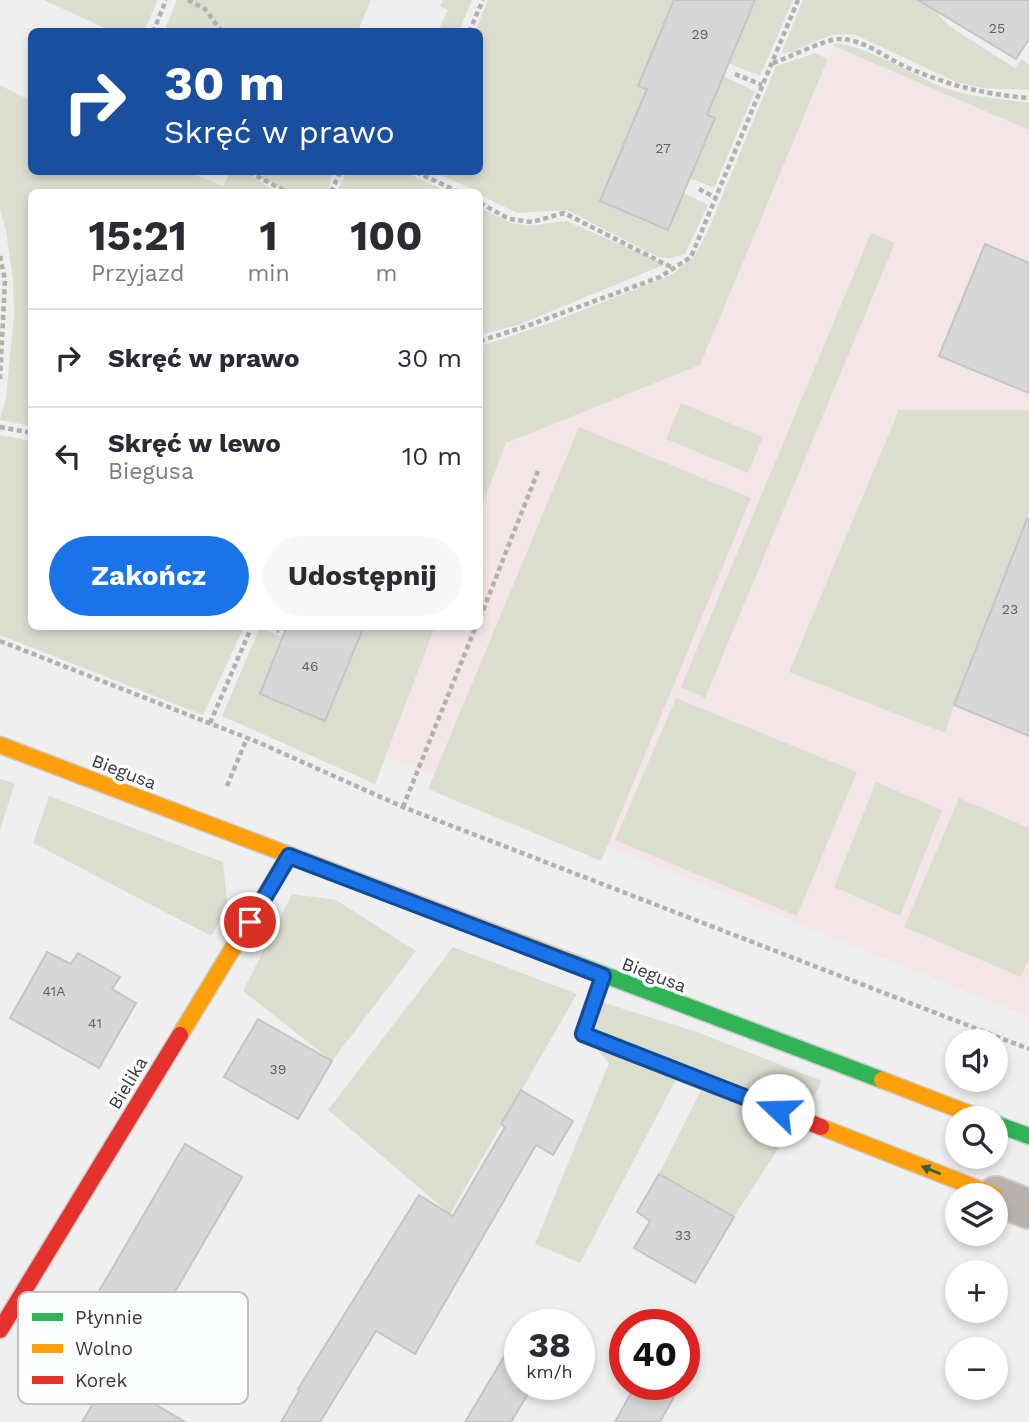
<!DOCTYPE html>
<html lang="pl">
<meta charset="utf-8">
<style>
body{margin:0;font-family:"Work Sans",sans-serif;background:#f7f7f7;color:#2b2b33;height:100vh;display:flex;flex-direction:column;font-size:26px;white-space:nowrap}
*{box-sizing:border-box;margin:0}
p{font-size:23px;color:#7c7c81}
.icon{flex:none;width:38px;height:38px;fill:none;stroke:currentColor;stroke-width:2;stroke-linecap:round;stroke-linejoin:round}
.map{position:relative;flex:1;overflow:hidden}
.drawer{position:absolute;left:28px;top:189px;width:455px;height:441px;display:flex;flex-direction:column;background:#fff;border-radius:10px;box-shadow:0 4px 10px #0003}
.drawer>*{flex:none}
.banner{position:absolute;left:28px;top:28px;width:455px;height:147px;border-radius:10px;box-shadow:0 4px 10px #0003;background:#1a4fa0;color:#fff;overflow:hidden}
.fabs{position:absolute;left:945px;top:1029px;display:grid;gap:14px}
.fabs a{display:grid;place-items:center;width:63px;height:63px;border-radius:50%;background:#fff;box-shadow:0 4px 10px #0003;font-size:35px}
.speed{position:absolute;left:504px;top:1309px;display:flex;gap:14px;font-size:35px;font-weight:700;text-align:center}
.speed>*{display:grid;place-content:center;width:91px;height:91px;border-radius:50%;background:#fff;box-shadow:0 4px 10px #0003;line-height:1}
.speed small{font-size:18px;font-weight:400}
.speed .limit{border:10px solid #d22;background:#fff;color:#111}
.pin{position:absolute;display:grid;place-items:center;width:60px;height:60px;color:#fff;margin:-30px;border:4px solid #fff;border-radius:50%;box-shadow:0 2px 7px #0007}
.me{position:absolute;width:77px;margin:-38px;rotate:291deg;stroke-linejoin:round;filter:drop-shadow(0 0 5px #0008)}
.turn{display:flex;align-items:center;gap:24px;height:147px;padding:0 21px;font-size:32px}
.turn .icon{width:91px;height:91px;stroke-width:2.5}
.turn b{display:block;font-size:49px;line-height:60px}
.eta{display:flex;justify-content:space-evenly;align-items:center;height:119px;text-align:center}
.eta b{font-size:42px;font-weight:700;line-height:49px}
.primary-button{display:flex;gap:14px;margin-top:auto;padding:14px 21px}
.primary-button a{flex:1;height:80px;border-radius:42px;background:#1a73e8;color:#fff;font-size:28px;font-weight:700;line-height:80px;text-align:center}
.primary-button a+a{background:#f7f7f7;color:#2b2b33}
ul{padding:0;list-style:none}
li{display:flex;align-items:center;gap:21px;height:98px;padding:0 21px;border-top:2px solid #e1e1e2}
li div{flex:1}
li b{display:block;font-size:26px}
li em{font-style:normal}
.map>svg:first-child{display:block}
.education{fill:#f4e6e7}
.green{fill:#dbdecf}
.building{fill:#d7d7d7;stroke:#c5c4c5;stroke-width:2}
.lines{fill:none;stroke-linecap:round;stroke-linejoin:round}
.street-casing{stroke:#cbcbcc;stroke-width:42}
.fast-casing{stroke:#cbcbcc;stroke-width:19}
.slow-casing{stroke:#cbcbcc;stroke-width:19}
.jam-casing{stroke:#cbcbcc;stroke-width:19}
.path{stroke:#b4afac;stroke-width:4.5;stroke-dasharray:5 3.5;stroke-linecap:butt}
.street{stroke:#b9b2ac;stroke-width:38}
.fast{stroke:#30b455;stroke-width:16}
.slow{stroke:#ff9f0a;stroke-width:16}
.jam{stroke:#e5322d;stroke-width:16}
.oneway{fill:#375f43}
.route-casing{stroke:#114b97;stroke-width:18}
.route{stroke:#1a73e8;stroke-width:12}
.labels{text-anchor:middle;stroke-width:7;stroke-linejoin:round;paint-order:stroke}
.number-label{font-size:14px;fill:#616162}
.street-label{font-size:18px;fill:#3a3a3b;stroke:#fbfdff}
.key{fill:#fbfdff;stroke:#c1c2c4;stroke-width:2}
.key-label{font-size:19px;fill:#3a3a3b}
</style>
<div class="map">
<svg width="1029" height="1422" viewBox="0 0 1029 1422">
<rect width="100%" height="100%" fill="#efeff0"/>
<!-- education -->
<path class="education" d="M 834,46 L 1029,130 L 1029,1017 L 386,756 L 435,627 L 480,626 L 480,511 L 506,443 L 700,365 Z"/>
<!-- green -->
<g class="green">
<path d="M 44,0 L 158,0 L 144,31 L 111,31 Z"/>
<path d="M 177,0 L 371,0 L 358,31 L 164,31 Z"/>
<path d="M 443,0 L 472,0 L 459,31 L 438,31 L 448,10 L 440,6 Z"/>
<path d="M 488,0 L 674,0 L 639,86 L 647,90 L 601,201 L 668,230 L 684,193 L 708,205 L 685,254 L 671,258 L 658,257 L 567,210 L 517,213 L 480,195 L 480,192 L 433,172 L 480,172 L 480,32 L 475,31 Z"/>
<path d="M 755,0 L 793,0 L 760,76 L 728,63 Z"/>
<path d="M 803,0 L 933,0 L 938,14 L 949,26 L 1015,68 L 1021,59 L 1029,64 L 1029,90 L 982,88 L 956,82 L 854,34 L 832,35 L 799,48 L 795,52 L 783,53 L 782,51 Z"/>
<path d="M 835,43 C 872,48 910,74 945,88 C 972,98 1000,98 1029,103 L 1029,130 L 834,46 Z"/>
<path d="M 815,53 L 828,59 L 700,365 L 506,443 L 480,511 L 480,346 L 553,322 L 671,275 L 694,257 L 707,233 L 776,66 Z"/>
<path d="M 723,76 L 755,91 L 714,188 L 690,178 L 715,118 L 707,115 Z"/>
<path d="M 0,85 L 31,101 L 32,172 L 188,172 L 223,186 L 230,172 L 246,172 L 277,192 L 32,192 L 31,426 L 0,420 L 6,398 L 14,315 L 13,280 L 6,231 L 0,209 Z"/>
<path d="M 249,172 L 333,172 L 328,192 L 287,192 Z"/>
<path d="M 346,172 L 405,172 L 448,192 L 337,192 Z"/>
<path d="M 480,208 L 511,223 L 528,226 L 566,221 L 666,264 L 518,325 L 480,335 Z"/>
<path d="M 871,233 L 895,243 L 705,698 L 681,687 Z"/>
<path d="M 681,403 L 763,437 L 748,473 L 666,439 Z"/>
<path d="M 899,410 L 1029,410 L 1029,513 L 954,705 L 945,733 L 789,672 Z"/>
<path d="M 579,427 L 751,498 L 601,861 L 428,789 Z"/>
<path d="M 0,435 L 31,441 L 32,626 L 244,627 L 203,715 L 0,635 Z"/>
<path d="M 260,627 L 283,638 L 325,721 L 364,627 L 435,627 L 375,784 L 222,716 Z"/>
<path d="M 676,698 L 857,772 L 797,916 L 615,840 Z"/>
<path d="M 0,779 L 15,783 L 0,830 Z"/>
<path d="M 876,782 L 942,810 L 900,916 L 834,887 Z"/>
<path d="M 49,796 L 223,862 L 228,909 L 211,936 L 33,843 Z"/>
<path d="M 959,798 L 1029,828 L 1029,959 L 1021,977 L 904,927 Z"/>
<path d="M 292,894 L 336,900 L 416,951 L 332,1061 L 243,991 Z"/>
<path d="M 453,947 L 577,994 L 450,1214 L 328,1110 Z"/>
<path d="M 595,1000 L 697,1032 L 822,1081 L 802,1119 L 788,1134 L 734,1217 L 659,1174 L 705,1082 L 680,1072 L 580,1263 L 535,1244 L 609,1063 L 583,1034 Z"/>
</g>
<!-- building -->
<g class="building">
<path d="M 674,0 L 755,0 L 707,115 L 715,118 L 668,230 L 600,201 L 647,89 L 638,86 Z"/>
<path d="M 918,0 L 1029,0 L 1029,39 L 1016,59 Z"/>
<path d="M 985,244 L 1029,263 L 1029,393 L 939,356 Z"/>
<path d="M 1027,519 L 1029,519 L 1029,736 L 954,705 Z"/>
<path d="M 287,626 L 364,626 L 325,721 L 260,694 Z"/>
<path d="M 47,952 L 71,964 L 78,953 L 120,977 L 112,989 L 136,1003 L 99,1068 L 10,1018 Z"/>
<path d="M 258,1019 L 332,1061 L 298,1119 L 224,1077 Z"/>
<path d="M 521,1090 L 573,1121 L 553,1155 L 536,1145 L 415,1354 L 376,1331 L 320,1422 L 281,1422 L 299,1391 L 298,1389 L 419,1195 L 453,1216 L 505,1127 L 501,1124 Z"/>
<path d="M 185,1144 L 242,1177 L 121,1384 L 185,1422 L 82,1422 L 109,1377 L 64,1351 Z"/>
<path d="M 659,1174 L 734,1217 L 695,1283 L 634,1248 L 650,1221 L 637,1212 Z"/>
<path d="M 520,1330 L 520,1384 L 534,1384 L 511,1422 L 465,1422 Z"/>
<path d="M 636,1384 L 681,1384 L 660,1422 L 615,1422 Z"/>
</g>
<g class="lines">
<defs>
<path id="street" d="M 996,1196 L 1029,1209"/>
<g id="fast">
<path d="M 568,961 L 882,1080"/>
<path d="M 996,1124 L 1029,1136"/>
</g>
<g id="slow">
<path d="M 0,745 L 568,961"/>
<path d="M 180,1035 L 289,856"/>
<path d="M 882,1080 L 981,1118"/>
<path d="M 821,1127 L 994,1195"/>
</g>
<g id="jam">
<path d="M 603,976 L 583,1034 L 821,1127"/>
<path d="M 0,1330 L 180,1035"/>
</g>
</defs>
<!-- street casing -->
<use href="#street" class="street-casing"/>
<!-- fast casing -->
<use href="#fast" class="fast-casing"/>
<!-- slow casing -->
<use href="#slow" class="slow-casing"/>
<!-- jam casing -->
<use href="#jam" class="jam-casing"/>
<!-- path -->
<g class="path">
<path d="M 188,0 L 205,9 L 222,32"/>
<path d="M 153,32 L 166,0"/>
<path d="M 469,32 L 483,0"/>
<path d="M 773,63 C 791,57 822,40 839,39 C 863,39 883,56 904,66 C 947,85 982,94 1029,98"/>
<path d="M 735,74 L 762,85"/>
<path d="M 249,172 L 287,192"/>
<path d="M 416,172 L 459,192"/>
<path d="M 699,189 L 716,198"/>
<path d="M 331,192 L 340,172"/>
<path d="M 480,203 L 509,219 L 532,222 L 564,213 L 673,268"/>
<path d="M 0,256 L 5,280 L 0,379"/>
<path d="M 480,341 L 524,327 L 660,277 L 691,257 L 798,0"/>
<path d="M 0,427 L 32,433"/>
<path d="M 480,618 L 538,471"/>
<path d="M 270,626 L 279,631"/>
<path d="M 0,641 L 260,743 L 403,807 L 1029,1049"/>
<path d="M 210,723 L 252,626"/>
<path d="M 227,786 L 247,738"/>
<path d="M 403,807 L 476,626"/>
</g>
<!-- street -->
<use href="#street" class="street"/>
<!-- fast -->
<use href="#fast" class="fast"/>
<!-- slow -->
<use href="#slow" class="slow"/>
<!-- jam -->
<use href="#jam" class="jam"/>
</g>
<!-- one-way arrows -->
<defs><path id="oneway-solid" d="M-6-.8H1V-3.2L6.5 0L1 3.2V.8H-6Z" transform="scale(1.75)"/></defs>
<use class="oneway" href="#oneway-solid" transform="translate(931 1170) rotate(-158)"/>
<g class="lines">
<defs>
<path id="route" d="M 250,922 L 289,856 L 603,976 L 583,1034 L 778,1110"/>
</defs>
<!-- route casing -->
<use href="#route" class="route-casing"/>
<!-- route -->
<use href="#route" class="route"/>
</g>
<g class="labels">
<!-- number labels -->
<g class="number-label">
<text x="997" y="33">25</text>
<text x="700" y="39">29</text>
<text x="663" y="153">27</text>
<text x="1010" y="614">23</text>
<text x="310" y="671">46</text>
<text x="54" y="996">41A</text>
<text x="95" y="1028">41</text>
<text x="278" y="1074">39</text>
<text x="683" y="1240">33</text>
</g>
<!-- street labels -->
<g class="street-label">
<text transform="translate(124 772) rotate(21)" y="6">Biegusa</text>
<text transform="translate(654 975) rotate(21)" y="6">Biegusa</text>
<text transform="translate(128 1083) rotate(-59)" y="6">Bielika</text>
</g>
</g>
<!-- legend -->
<rect x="18" y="1292" width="230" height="112" rx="10" class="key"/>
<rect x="32" y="1313" width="31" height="8" fill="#30b455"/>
<rect x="32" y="1344" width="31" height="9" fill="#ff9f0a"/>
<rect x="32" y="1376" width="31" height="8" fill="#e5322d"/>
<g class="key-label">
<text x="75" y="1324">Płynnie</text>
<text x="75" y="1355">Wolno</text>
<text x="75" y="1387">Korek</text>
</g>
</svg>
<div class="fabs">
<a><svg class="icon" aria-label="sound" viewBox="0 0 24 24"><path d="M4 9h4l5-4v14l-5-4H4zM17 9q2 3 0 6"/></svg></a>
<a><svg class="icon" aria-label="search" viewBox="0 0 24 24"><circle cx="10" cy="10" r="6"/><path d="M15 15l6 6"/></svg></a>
<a><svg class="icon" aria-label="layers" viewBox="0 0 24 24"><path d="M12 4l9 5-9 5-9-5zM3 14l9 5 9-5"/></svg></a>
<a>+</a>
<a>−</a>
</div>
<div class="speed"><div>38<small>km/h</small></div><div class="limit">40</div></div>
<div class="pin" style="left:250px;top:922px;background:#d93025"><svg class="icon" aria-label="arrive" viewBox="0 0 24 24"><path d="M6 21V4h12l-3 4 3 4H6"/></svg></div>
<svg class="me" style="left:778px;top:1110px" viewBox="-20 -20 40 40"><circle r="19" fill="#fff"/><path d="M0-13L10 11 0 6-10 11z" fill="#1a73e8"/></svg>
<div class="banner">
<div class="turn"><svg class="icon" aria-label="right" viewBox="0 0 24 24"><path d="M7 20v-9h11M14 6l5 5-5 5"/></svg><div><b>30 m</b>Skręć w prawo</div></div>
</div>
<section class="drawer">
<div class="eta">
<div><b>15:21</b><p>Przyjazd</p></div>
<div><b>1</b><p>min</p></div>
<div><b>100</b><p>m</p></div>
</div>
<ul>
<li><svg class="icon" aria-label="right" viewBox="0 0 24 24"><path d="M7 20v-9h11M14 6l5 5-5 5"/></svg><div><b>Skręć w prawo</b></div><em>30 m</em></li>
<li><svg class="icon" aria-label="left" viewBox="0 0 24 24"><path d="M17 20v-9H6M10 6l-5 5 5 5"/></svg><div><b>Skręć w lewo</b><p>Biegusa</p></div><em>10 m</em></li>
</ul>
<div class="primary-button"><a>Zakończ</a><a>Udostępnij</a></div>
</section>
</div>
